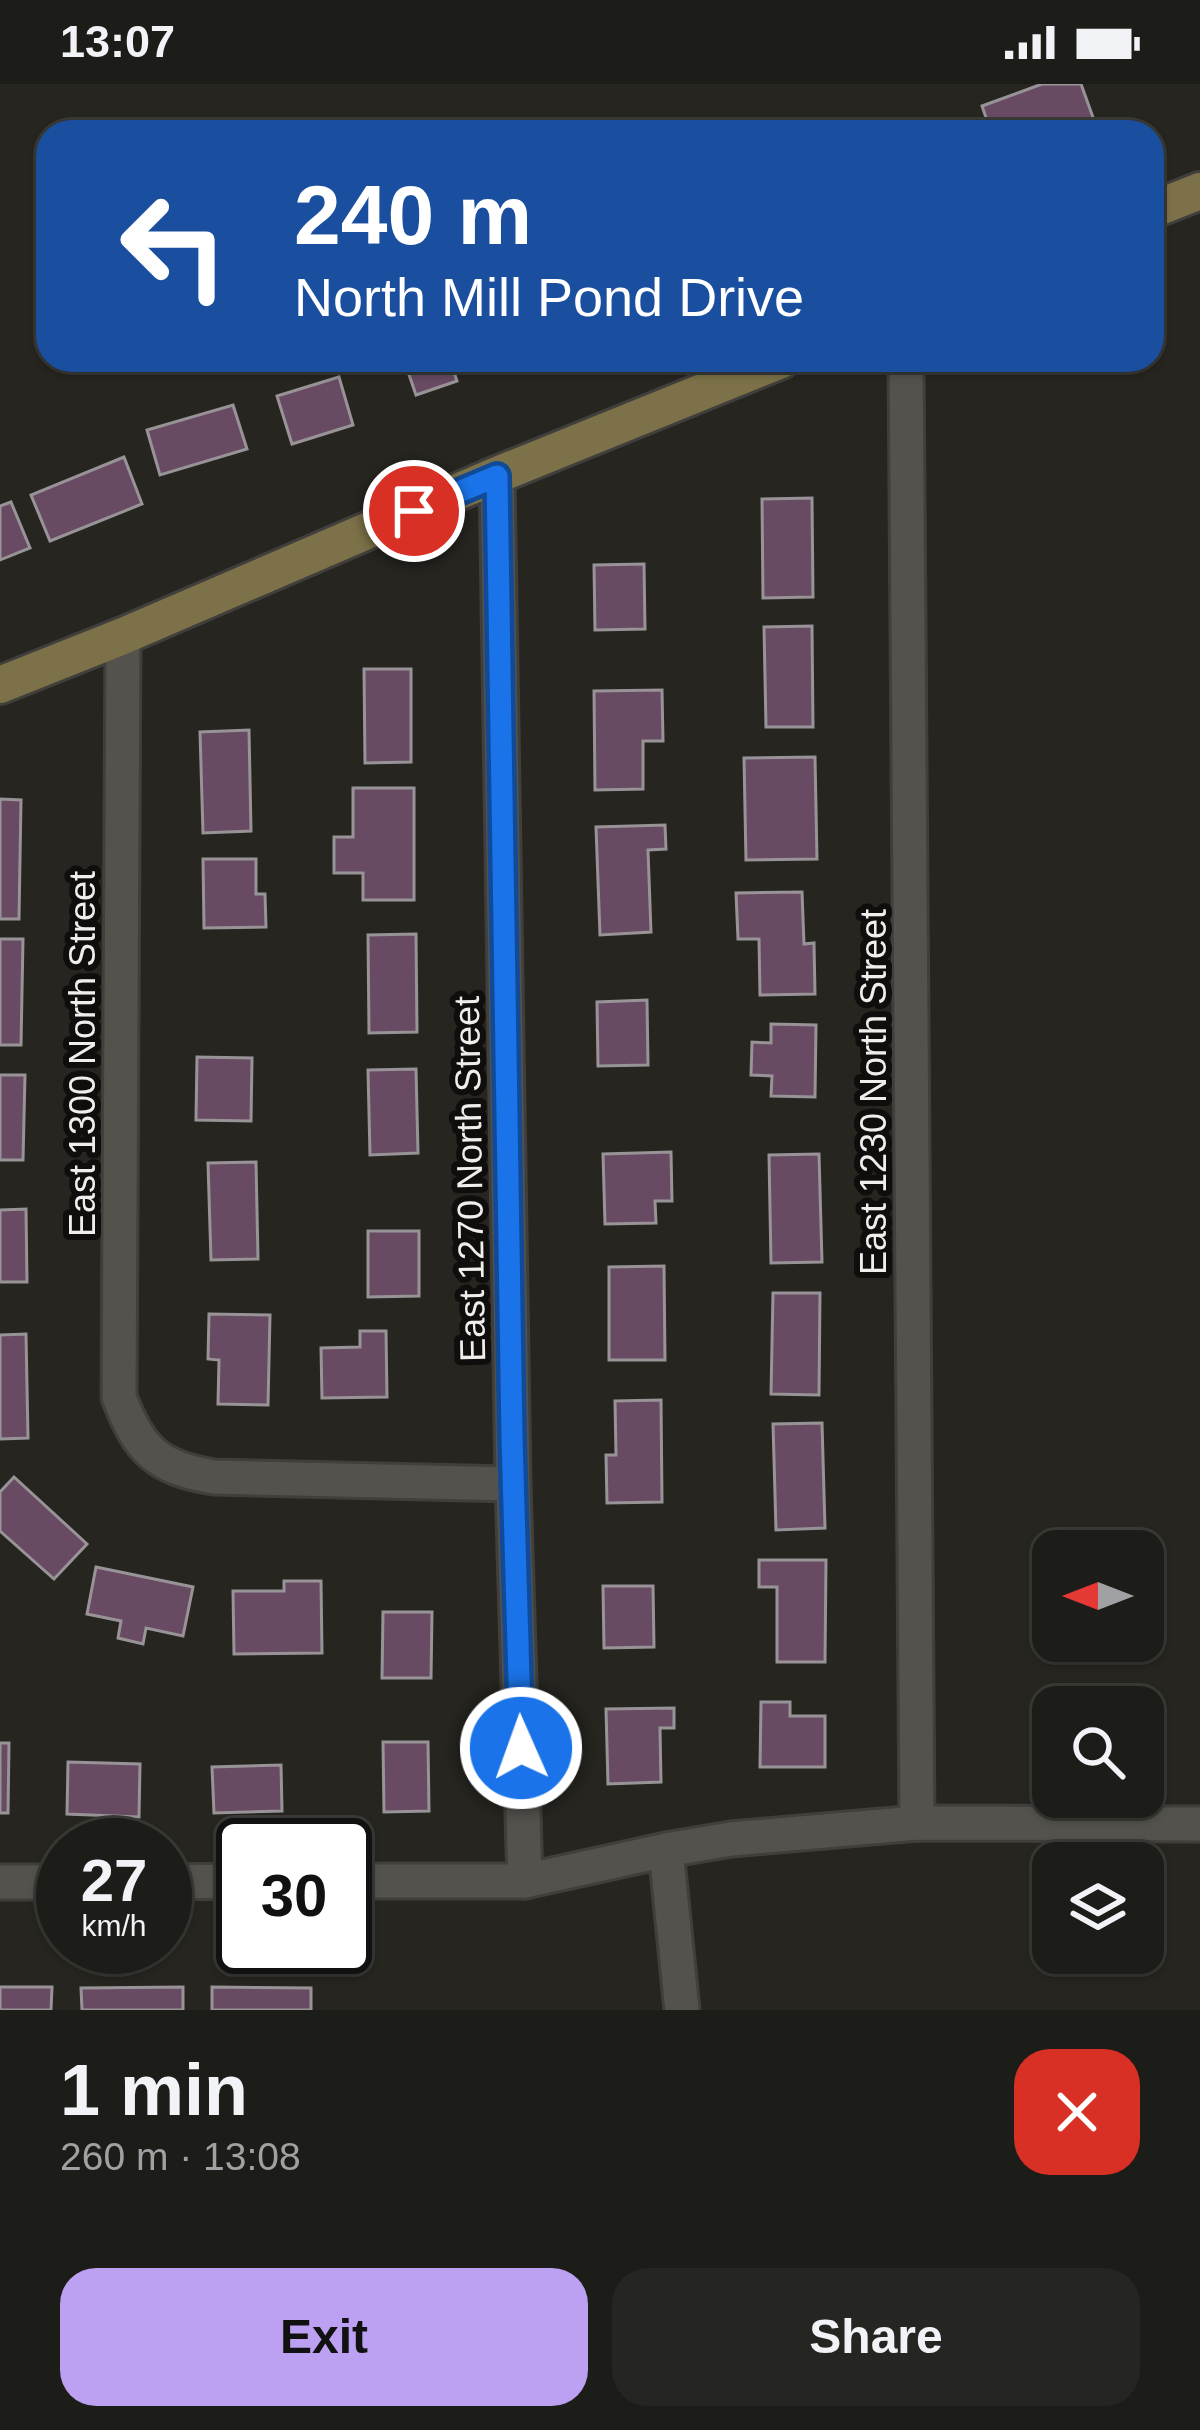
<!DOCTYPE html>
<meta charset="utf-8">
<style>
body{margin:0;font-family:Helvetica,sans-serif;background:#252521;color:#f1f3f6;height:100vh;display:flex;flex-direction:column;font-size:45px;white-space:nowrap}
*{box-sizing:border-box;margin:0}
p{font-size:39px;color:#a0a1a2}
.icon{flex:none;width:66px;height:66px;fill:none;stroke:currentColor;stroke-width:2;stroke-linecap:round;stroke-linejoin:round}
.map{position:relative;height:1926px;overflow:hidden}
.panel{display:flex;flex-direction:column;background:#1c1c18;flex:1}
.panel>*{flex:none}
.guide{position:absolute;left:36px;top:36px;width:1128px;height:252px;border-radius:36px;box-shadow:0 3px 9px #0004,0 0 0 3px #3a3a37;background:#1a4fa0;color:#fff;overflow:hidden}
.needle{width:78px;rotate:270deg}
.tools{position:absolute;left:1032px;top:1446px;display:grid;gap:24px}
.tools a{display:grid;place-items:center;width:132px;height:132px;border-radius:24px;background:#1c1c18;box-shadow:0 3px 9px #0004,0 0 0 3px #3a3a37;font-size:60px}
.speed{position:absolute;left:36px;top:1734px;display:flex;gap:24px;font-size:60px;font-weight:700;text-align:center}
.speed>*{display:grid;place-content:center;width:156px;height:156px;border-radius:50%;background:#1c1c18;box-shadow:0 3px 9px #0004,0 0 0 3px #3a3a37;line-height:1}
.speed small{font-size:30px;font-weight:400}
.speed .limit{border:6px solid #111;border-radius:18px;background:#fff;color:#111}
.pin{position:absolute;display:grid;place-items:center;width:102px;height:102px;color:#fff;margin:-51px;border:6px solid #fff;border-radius:50%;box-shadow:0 3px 12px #0007}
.me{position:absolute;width:132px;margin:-66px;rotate:358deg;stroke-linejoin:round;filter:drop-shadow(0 0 9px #0008)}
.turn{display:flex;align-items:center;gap:42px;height:252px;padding:0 60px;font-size:54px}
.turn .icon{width:156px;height:156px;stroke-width:2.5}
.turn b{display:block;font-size:84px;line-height:102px}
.round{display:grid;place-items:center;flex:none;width:126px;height:126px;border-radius:36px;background:#252521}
.summary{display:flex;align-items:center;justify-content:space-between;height:204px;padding:0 60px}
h1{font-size:72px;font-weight:600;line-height:90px}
.primary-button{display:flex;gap:24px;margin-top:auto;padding:24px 60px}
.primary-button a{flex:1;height:138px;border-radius:36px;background:#bca0f2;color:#111;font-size:48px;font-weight:600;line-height:138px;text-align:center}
.primary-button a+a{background:#252521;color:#f1f3f6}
.status{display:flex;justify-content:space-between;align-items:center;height:84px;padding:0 60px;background:#1c1c18;direction:ltr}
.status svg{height:33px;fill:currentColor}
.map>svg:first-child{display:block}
.building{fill:#684a62;stroke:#989397;stroke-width:3}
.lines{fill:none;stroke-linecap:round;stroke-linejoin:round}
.street-casing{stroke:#403f3c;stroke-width:39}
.secondary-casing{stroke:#403f3c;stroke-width:42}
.street{stroke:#54524d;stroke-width:33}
.secondary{stroke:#7c7148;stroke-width:36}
.route-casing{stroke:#114b97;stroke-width:30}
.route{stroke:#1a73e8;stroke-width:21}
.labels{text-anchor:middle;stroke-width:12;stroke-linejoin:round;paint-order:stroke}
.street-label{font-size:36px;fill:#efeeeb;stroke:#0f0e0c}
</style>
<div class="status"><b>13:07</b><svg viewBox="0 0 49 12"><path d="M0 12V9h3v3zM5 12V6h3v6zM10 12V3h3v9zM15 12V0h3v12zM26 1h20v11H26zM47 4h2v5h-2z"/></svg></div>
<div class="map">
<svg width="1200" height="1926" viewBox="0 0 1200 1926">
<rect width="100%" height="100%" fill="#262520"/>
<!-- building -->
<g class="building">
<path d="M 1042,0 L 1081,0 L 1094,36 L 1062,48 L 991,48 L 982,22 Z"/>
<path d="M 404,276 L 450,276 L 457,297 L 416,311 Z"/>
<path d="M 339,293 L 353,341 L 292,360 L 277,312 Z"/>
<path d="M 233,321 L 247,365 L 160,391 L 147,346 Z"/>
<path d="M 124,373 L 142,420 L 50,457 L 31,411 Z"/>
<path d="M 812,414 L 813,513 L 763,514 L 762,415 Z"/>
<path d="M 11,418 L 30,464 L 0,476 L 0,422 Z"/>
<path d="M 644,480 L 645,545 L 595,546 L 594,481 Z"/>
<path d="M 812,542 L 813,643 L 766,643 L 764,543 Z"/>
<path d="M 364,585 L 411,585 L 411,678 L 365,679 Z"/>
<path d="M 662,606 L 663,657 L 643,657 L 643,705 L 595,706 L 594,607 Z"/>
<path d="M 249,646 L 251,747 L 203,749 L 200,648 Z"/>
<path d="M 815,673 L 817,775 L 746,776 L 744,674 Z"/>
<path d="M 353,704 L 414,704 L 414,816 L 363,816 L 363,789 L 334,789 L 334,753 L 353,753 Z"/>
<path d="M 0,715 L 21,716 L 19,835 L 0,835 Z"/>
<path d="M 665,741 L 666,765 L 648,766 L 651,848 L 600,851 L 596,743 Z"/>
<path d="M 203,775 L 256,775 L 256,810 L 265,810 L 266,843 L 204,844 Z"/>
<path d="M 802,808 L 804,860 L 814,859 L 815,910 L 760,911 L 759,855 L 738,855 L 736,809 Z"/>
<path d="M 416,850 L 417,948 L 369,949 L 368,851 Z"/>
<path d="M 0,855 L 23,855 L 21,961 L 0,961 Z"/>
<path d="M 647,916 L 648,981 L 598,982 L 597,918 Z"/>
<path d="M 771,940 L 816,941 L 815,1013 L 771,1012 L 772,992 L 751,991 L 752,958 L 771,959 Z"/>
<path d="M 197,973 L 252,974 L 251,1037 L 196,1036 Z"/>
<path d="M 416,985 L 418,1069 L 370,1071 L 368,986 Z"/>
<path d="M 0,991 L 25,991 L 23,1076 L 0,1076 Z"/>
<path d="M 671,1068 L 672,1117 L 655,1117 L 656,1139 L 605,1140 L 603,1070 Z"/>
<path d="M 819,1070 L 822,1178 L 771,1179 L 769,1071 Z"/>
<path d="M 256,1078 L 258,1175 L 211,1176 L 208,1079 Z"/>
<path d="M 26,1125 L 27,1198 L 0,1198 L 0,1126 Z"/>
<path d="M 368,1147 L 419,1147 L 419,1212 L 368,1213 Z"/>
<path d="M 664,1182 L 665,1276 L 609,1276 L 609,1183 Z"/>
<path d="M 773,1209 L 820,1209 L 819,1311 L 771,1310 Z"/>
<path d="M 209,1230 L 270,1231 L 268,1321 L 218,1320 L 219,1276 L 208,1275 Z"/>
<path d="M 360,1247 L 386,1247 L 387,1313 L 322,1314 L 321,1264 L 360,1263 Z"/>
<path d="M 26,1250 L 28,1354 L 0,1355 L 0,1251 Z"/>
<path d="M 661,1316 L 662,1418 L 607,1419 L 606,1371 L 616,1371 L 615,1317 Z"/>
<path d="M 822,1339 L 825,1444 L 776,1446 L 773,1340 Z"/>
<path d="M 14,1393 L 87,1460 L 54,1495 L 0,1447 L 0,1408 Z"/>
<path d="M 759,1476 L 826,1476 L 825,1578 L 777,1578 L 777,1503 L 759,1503 Z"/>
<path d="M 96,1483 L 193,1503 L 183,1552 L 146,1544 L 143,1560 L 118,1554 L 121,1537 L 87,1530 Z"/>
<path d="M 284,1497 L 321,1497 L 322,1569 L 234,1570 L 233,1507 L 284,1507 Z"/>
<path d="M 603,1502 L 653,1502 L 654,1563 L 604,1564 Z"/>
<path d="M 383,1528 L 432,1528 L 431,1594 L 382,1594 Z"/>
<path d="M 761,1618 L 790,1618 L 790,1632 L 825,1632 L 825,1683 L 760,1683 Z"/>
<path d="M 674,1624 L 674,1644 L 660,1644 L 661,1698 L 608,1700 L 606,1625 Z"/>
<path d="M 383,1658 L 428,1658 L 429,1727 L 384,1728 Z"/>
<path d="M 0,1659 L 9,1659 L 8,1729 L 0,1729 Z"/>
<path d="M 68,1678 L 140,1680 L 139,1733 L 67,1730 Z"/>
<path d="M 281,1681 L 282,1727 L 214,1729 L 212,1683 Z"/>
<path d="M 0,1903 L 52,1903 L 51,1926 L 0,1926 Z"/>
<path d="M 183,1903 L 183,1926 L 82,1926 L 81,1904 Z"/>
<path d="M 212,1903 L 311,1904 L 311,1926 L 212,1926 Z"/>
</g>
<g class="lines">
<defs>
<g id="street">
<path d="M 906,276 L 917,1739"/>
<path d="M 497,391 L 513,1400 L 525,1797"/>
<path d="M 123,552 L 119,1313 C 139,1366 157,1384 214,1393 L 513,1400"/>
<path d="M 666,1766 L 682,1926"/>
<path d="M 345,1797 L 525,1797 L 666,1766 L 731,1755 L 917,1739 L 1200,1740"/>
<path d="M 0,1798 L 63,1798"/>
<path d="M 165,1798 L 243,1797"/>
</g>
<g id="secondary">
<path d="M 1152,126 L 1200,107"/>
<path d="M 0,601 L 123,552 L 497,391 L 781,276"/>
</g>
</defs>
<!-- street casing -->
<use href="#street" class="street-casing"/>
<!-- secondary casing -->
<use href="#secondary" class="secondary-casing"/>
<!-- street -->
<use href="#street" class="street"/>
<!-- secondary -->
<use href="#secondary" class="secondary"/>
</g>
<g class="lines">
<defs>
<path id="route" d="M 414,427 L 497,392 L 512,1354 L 521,1664"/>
</defs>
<!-- route casing -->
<use href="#route" class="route-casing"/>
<!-- route -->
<use href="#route" class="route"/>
</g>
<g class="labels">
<!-- street labels -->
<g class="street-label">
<text transform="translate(82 970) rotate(-90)" y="13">East 1300 North Street</text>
<text transform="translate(873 1008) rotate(-90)" y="13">East 1230 North Street</text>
<text transform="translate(469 1095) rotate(-91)" y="13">East 1270 North Street</text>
</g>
</g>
</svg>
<div class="tools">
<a><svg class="needle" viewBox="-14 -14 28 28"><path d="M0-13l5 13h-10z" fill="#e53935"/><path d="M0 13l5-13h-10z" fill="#a0a1a2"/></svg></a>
<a><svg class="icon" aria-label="search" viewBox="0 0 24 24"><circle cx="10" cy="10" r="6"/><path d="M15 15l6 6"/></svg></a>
<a><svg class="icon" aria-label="layers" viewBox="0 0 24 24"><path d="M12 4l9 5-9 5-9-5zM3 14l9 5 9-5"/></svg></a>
</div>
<div class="speed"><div>27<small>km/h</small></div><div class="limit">30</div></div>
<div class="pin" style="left:414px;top:427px;background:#d93025"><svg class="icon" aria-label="arrive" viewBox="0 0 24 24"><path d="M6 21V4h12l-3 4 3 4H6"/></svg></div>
<svg class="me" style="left:521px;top:1664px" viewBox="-20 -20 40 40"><circle r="17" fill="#1a73e8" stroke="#fff" stroke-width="3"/><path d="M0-11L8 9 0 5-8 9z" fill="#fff"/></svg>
<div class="guide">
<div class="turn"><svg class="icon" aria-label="left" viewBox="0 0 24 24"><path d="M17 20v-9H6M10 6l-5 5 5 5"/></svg><div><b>240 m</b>North Mill Pond Drive</div></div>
</div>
</div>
<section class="panel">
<div class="summary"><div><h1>1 min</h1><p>260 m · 13:08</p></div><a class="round" style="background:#d93025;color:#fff"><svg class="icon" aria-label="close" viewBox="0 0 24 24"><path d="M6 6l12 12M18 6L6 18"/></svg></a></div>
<div class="primary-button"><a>Exit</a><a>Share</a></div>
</section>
